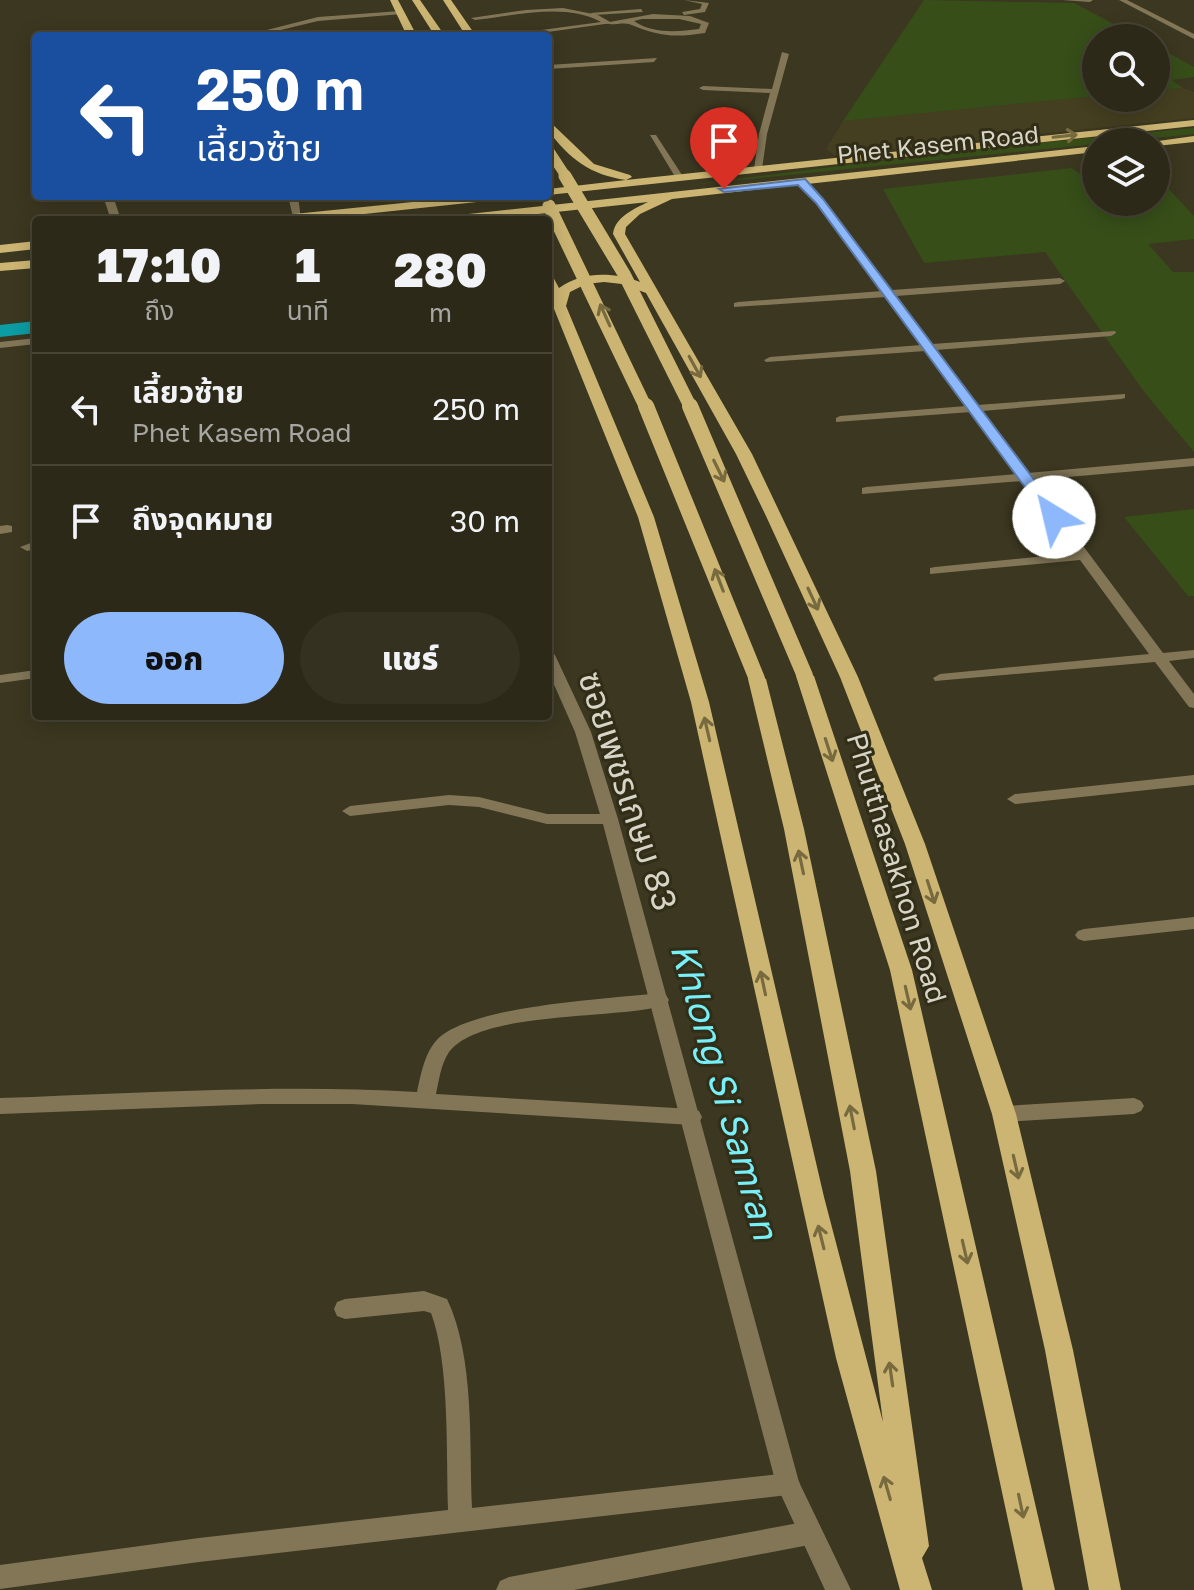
<!DOCTYPE html>
<html lang="th">
<meta charset="utf-8">
<style>
body{margin:0;font-family:"Golos Text","Noto Sans Thai",sans-serif;background:#343121;color:#f1f3f6;height:100vh;display:flex;flex-direction:column;font-size:30px;white-space:nowrap}
*{box-sizing:border-box;margin:0}
p{font-size:26px;color:#a6a6a2}
.icon{flex:none;width:44px;height:44px;fill:none;stroke:currentColor;stroke-width:2;stroke-linecap:round;stroke-linejoin:round}
.map{position:relative;flex:1;overflow:hidden}
.details{position:absolute;left:32px;top:216px;width:520px;height:504px;display:flex;flex-direction:column;background:#2c2918;border-radius:8px;box-shadow:0 4px 20px #0003,0 0 0 2px #484537}
.details>*{flex:none}
.banner{position:absolute;left:32px;top:32px;width:520px;height:168px;border-radius:8px;box-shadow:0 4px 20px #0003,0 0 0 2px #484537;background:#1a4fa0;color:#fff;overflow:hidden}
.fabs{position:absolute;left:1082px;top:24px;display:grid;gap:16px}
.fabs a{display:grid;place-items:center;width:88px;height:88px;border-radius:50%;background:#2c2918;box-shadow:0 4px 20px #0003,0 0 0 2px #484537;font-size:40px}
.pin{position:absolute;display:grid;place-items:center;width:68px;height:68px;color:#fff;margin:-82px -34px;border-radius:50% 50% 50% 0;rotate:-45deg;box-shadow:0 0 8px #0007}
.pin .icon{rotate:45deg}
.me{position:absolute;width:88px;margin:-44px;rotate:324deg;stroke-linejoin:round;filter:drop-shadow(0 0 6px #0008)}
.turn{display:flex;align-items:center;gap:28px;height:168px;padding:0 32px;font-size:36px}
.turn .icon{width:104px;height:104px;stroke-width:2.5}
.turn b{display:block;font-size:56px;line-height:68px}
.eta{display:flex;justify-content:space-evenly;align-items:center;height:136px;text-align:center}
.eta b{font-size:48px;font-weight:800;line-height:56px}
.action{display:flex;gap:16px;margin-top:auto;padding:16px 32px}
.action a{flex:1;height:92px;border-radius:48px;background:#8db9fc;color:#111;font-size:32px;font-weight:800;line-height:92px;text-align:center}
.action a+a{background:#343121;color:#f1f3f6}
ul{padding:0;list-style:none}
li{display:flex;align-items:center;gap:24px;height:112px;padding:0 32px;border-top:2px solid #484537}
li div{flex:1}
li b{display:block;font-size:30px}
li em{font-style:normal}
.map>svg:first-child{display:block}
.built{fill:#453f21}
.green{fill:#374e19}
.lines{fill:none;stroke-linecap:round;stroke-linejoin:round}
.canal{fill:#0c9ca4;fill-rule:evenodd}
.service{fill:#827657;fill-rule:evenodd}
.minor{fill:#827657;fill-rule:evenodd}
.primary{fill:#ccb572;fill-rule:evenodd}
.primary-bridge-far2{stroke:#ccb572;stroke-width:10}
.primary-bridge-far1{stroke:#ccb572;stroke-width:13}
.primary-bridge{stroke:#ccb572;stroke-width:16}
.oneway{stroke:#776a3f}
.route{fill:#8db9fc;stroke:#5c78a4;stroke-width:2}
.labels{text-anchor:middle;stroke-width:6;stroke-linejoin:round;paint-order:stroke}
.far-street-label{font-size:24px;fill:#d7d5c7;stroke:#312d16}
.street-label{font-size:28px;fill:#d7d5c7;stroke:#312d16}
.near-street-label{font-size:34px;fill:#d7d5c7;stroke:#312d16}
.near-water-label{font-size:36px;font-style:italic;fill:#78f0f9;stroke:#312d16}
</style>
<div class="map">
<svg width="1194" height="1590" viewBox="0 0 1194 1590">
<rect width="100%" height="100%" fill="#3b3720"/>
<!-- built -->
<path class="built" d="M 1183,88 L 1194,92 L 1194,118 L 834,155 L 826,149 L 843,121 L 1096,96 L 1156,98 L 1156,90 Z"/>
<!-- green -->
<g class="green">
<path d="M 924,0 L 1074,3 L 1140,38 L 1096,38 L 1096,96 L 843,121 Z"/>
<path d="M 1156,46 L 1194,67 L 1194,77 L 1172,80 L 1183,88 L 1156,90 Z"/>
<path d="M 1194,128 L 1194,134 L 681,186 L 958,151 Z"/>
<path d="M 1072,168 L 1096,186 L 1096,202 L 1156,202 L 1156,185 L 1165,185 L 1194,216 L 1194,239 L 1148,244 L 1173,272 L 1194,272 L 1194,452 L 1145,393 L 1045,252 L 924,263 L 883,189 Z"/>
<path d="M 1194,509 L 1194,596 L 1188,596 L 1124,517 Z"/>
</g>
<g class="lines">
<!-- canal -->
<path class="canal" d="M 36,321 L 36,333 L 0,337 L 0,325 Z"/>
<!-- service -->
<g class="service">
<path d="M 684,0 L 709,3 L 705,12 L 684,15 L 682,12 L 700,9 L 702,4 Z"/>
<path d="M 641,9 L 643,12 L 594,15 L 590,13 Z"/>
<path d="M 653,14 L 690,16 L 709,23 L 705,33 C 672,38 659,36 629,24 C 622,22 612,26 604,23 ZM 642,19 L 679,19 L 701,24 L 699,29 C 677,32 653,34 634,21 Z"/>
<path d="M 782,52 L 789,54 L 767,134 L 762,169 L 758,172 L 754,169 L 759,134 L 770,93 L 703,90 L 699,88 L 703,86 L 772,89 Z"/>
<path d="M 650,135 L 656,135 L 684,178 L 683,180 L 677,180 Z"/>
<path d="M 36,338 L 36,344 L 0,348 L 0,342 Z"/>
<path d="M 7,525 L 12,526 L 12,532 L 0,534 L 0,526 Z"/>
<path d="M 36,541 L 36,549 L 27,551 L 20,547 Z"/>
<path d="M 660,993 L 666,995 L 669,1000 L 666,1005 C 617,1020 481,1010 449,1052 C 441,1064 439,1080 436,1094 L 692,1109 L 699,1111 L 702,1117 L 699,1123 L 692,1125 L 352,1104 L 263,1104 L 0,1114 L 0,1098 C 139,1093 278,1084 417,1092 C 421,1074 425,1049 441,1036 C 480,1005 608,999 660,993 Z"/>
<path d="M 1134,1098 L 1141,1101 L 1144,1106 L 1141,1111 L 1134,1114 L 1004,1122 L 997,1119 L 994,1114 L 997,1109 L 1004,1106 Z"/>
<path d="M 424,1291 L 447,1299 C 475,1358 469,1443 472,1508 L 788,1473 L 796,1476 L 800,1484 L 796,1492 L 788,1495 L 199,1562 L 0,1589 L 0,1565 L 199,1538 L 448,1510 C 446,1454 450,1364 431,1313 L 424,1311 L 345,1319 L 337,1316 L 334,1309 L 337,1302 L 345,1299 Z"/>
<path d="M 809,1521 L 818,1524 L 821,1533 L 818,1542 L 809,1545 L 574,1590 L 496,1590 L 500,1581 L 509,1577 Z"/>
</g>
<!-- minor -->
<g class="minor">
<path d="M 1062,0 L 1093,0 L 1090,2 Z"/>
<path d="M 1119,0 L 1127,0 L 1194,34 L 1194,39 Z"/>
<path d="M 563,8 L 598,15 L 612,23 L 519,36 L 497,36 L 601,22 C 565,2 513,16 475,20 L 471,18 L 526,10 Z"/>
<path d="M 400,11 L 402,14 L 318,21 L 256,36 L 251,34 L 318,17 Z"/>
<path d="M 657,58 L 654,62 L 548,69 L 548,65 Z"/>
<path d="M 801,179 L 823,199 L 892,290 L 1060,278 L 1065,281 L 1060,284 L 896,296 L 932,344 L 1115,331 L 1116,333 L 1111,336 L 936,350 L 977,405 L 1125,394 L 1125,398 L 1121,399 L 982,411 L 1028,473 L 1194,458 L 1194,466 L 1034,480 L 1163,653 L 1194,650 L 1194,658 L 1169,661 L 1194,694 L 1194,708 L 1189,707 L 1155,662 L 935,681 L 933,678 L 940,674 L 1149,654 L 1080,560 L 930,574 L 930,568 L 935,567 L 1075,553 L 1022,481 L 862,494 L 862,488 L 866,487 L 1017,474 L 971,412 L 836,422 L 836,418 L 840,416 L 966,406 L 926,351 L 766,362 L 764,360 L 770,357 L 921,345 L 886,297 L 734,307 L 734,303 L 738,302 L 882,291 L 817,203 L 798,184 L 797,182 Z"/>
<path d="M 103,196 L 113,196 L 121,220 L 111,220 Z"/>
<path d="M 288,196 L 298,196 L 301,219 L 293,217 Z"/>
<path d="M 548,651 L 555,655 L 591,732 L 618,819 L 799,1482 L 851,1590 L 825,1590 L 776,1484 L 603,824 L 547,824 L 479,807 L 449,805 L 350,816 L 342,811 L 350,806 L 449,795 L 479,797 L 547,814 L 600,814 L 575,732 L 548,671 Z"/>
<path d="M 36,670 L 36,678 L 0,683 L 0,675 Z"/>
<path d="M 1194,775 L 1194,785 L 1015,804 L 1007,799 L 1015,794 Z"/>
<path d="M 1194,917 L 1194,929 L 1084,941 L 1078,939 L 1075,935 L 1078,931 L 1084,929 Z"/>
</g>
<!-- primary -->
<g class="primary">
<path d="M 390,0 L 398,0 L 417,36 L 407,36 Z"/>
<path d="M 412,0 L 420,0 L 445,36 L 435,36 Z"/>
<path d="M 443,0 L 451,0 L 476,36 L 466,36 Z"/>
<path d="M 548,120 L 594,164 L 630,175 L 632,177 L 626,180 L 1194,120 L 1194,126 L 548,195 L 548,189 L 626,180 C 591,175 569,159 548,130 Z"/>
<path d="M 1194,136 L 1194,142 L 1156,146 L 1156,142 L 1151,142 Z"/>
<path d="M 1096,146 L 1096,152 L 672,199 L 640,214 L 626,227 L 625,234 L 752,454 L 858,677 L 925,844 L 1016,1114 L 1073,1350 L 1121,1590 L 1089,1590 L 1045,1350 L 992,1114 L 905,844 L 840,677 L 766,516 L 736,454 L 646,293 L 622,284 L 604,282 L 586,284 L 570,292 L 566,306 L 654,517 L 709,702 L 824,1197 L 883,1422 L 850,1171 L 784,829 L 748,679 L 757,673 L 766,679 L 804,829 L 876,1171 L 929,1546 L 922,1558 L 932,1590 L 900,1590 L 836,1358 L 691,702 L 638,517 L 548,294 L 548,274 L 552,275 L 559,288 C 583,271 613,272 640,282 L 613,234 C 615,217 634,209 648,202 L 482,220 L 444,220 L 450,216 Z"/>
<path d="M 472,196 L 511,196 L 505,199 L 308,220 L 268,220 L 274,216 Z"/>
<path d="M 36,241 L 36,249 L 0,253 L 0,245 Z"/>
<path d="M 36,260 L 36,268 L 0,271 L 0,263 Z"/>
<path d="M 805,671 L 814,676 L 912,970 L 1055,1590 L 1023,1590 L 890,970 L 796,676 Z"/>
</g>
<!-- primary-bridge-far2 -->
<path class="primary-bridge-far2" d="M 548,149 L 567,178"/>
<!-- primary-bridge-far1 -->
<g class="primary-bridge-far1">
<path d="M 565,176 L 624,274 L 691,408"/>
<path d="M 549,206 L 646,408"/>
</g>
<!-- primary-bridge -->
<g class="primary-bridge">
<path d="M 646,406 L 757,679"/>
<path d="M 690,406 L 805,676"/>
</g>
</g>
<!-- one-way arrows -->
<defs><path id="oneway-shaft" d="M-6 0H5M1.5-3L5.5 0L1.5 3" fill="none" stroke-width="1.6" stroke-linecap="round" stroke-linejoin="round" transform="scale(2)"/></defs>
<g class="oneway">
<use href="#oneway-shaft" transform="translate(1065 136) rotate(-6)"/>
<use href="#oneway-shaft" transform="translate(605 315) rotate(-114)"/>
<use href="#oneway-shaft" transform="translate(695 367) rotate(61)"/>
<use href="#oneway-shaft" transform="translate(719 471) rotate(64)"/>
<use href="#oneway-shaft" transform="translate(719 580) rotate(-111)"/>
<use href="#oneway-shaft" transform="translate(813 599) rotate(65)"/>
<use href="#oneway-shaft" transform="translate(707 729) rotate(-103)"/>
<use href="#oneway-shaft" transform="translate(829 750) rotate(72)"/>
<use href="#oneway-shaft" transform="translate(801 862) rotate(-102)"/>
<use href="#oneway-shaft" transform="translate(931 892) rotate(72)"/>
<use href="#oneway-shaft" transform="translate(763 983) rotate(-102)"/>
<use href="#oneway-shaft" transform="translate(908 998) rotate(77)"/>
<use href="#oneway-shaft" transform="translate(852 1117) rotate(-101)"/>
<use href="#oneway-shaft" transform="translate(1016 1167) rotate(77)"/>
<use href="#oneway-shaft" transform="translate(821 1237) rotate(-104)"/>
<use href="#oneway-shaft" transform="translate(965 1252) rotate(77)"/>
<use href="#oneway-shaft" transform="translate(891 1374) rotate(-98)"/>
<use href="#oneway-shaft" transform="translate(887 1488) rotate(-106)"/>
<use href="#oneway-shaft" transform="translate(1021 1506) rotate(78)"/>
</g>
<!-- route -->
<path class="route" d="M 805,179 L 823,199 L 1060,514 L 1060,520 L 1049,520 L 816,203 L 798,185 L 724,192 L 719,189 Z"/>
<g class="labels">
<!-- far-street labels -->
<g class="far-street-label">
<text transform="translate(938 145) rotate(-6)" y="8">Phet Kasem Road</text>
</g>
<!-- street labels -->
<g class="street-label">
<text transform="translate(897 868) rotate(73)" y="10">Phutthasakhon Road</text>
</g>
<!-- near-street labels -->
<g class="near-street-label">
<text transform="translate(628 791) rotate(72)" y="12">ซอยเพชรเกษม 83</text>
</g>
<!-- near-water labels -->
<g class="near-water-label">
<text transform="translate(725 1091) rotate(74)" y="13">Khlong Si Samran</text>
</g>
</g>
</svg>
<div class="fabs">
<a><svg class="icon" aria-label="search" viewBox="0 0 24 24"><circle cx="10" cy="10" r="6"/><path d="M15 15l6 6"/></svg></a>
<a><svg class="icon" aria-label="layers" viewBox="0 0 24 24"><path d="M12 4l9 5-9 5-9-5zM3 14l9 5 9-5"/></svg></a>
</div>
<div class="pin" style="left:724px;top:189px;background:#d93025"><svg class="icon" aria-label="arrive" viewBox="0 0 24 24"><path d="M6 21V4h12l-3 4 3 4H6"/></svg></div>
<svg class="me" style="left:1054px;top:517px" viewBox="-20 -20 40 40"><circle r="19" fill="#fff"/><path d="M0-13L10 11 0 6-10 11z" fill="#8db9fc"/></svg>
<div class="banner">
<div class="turn"><svg class="icon" aria-label="left" viewBox="0 0 24 24"><path d="M17 20v-9H6M10 6l-5 5 5 5"/></svg><div><b>250 m</b>เลี้ยวซ้าย</div></div>
</div>
<section class="details">
<div class="eta">
<div><b>17:10</b><p>ถึง</p></div>
<div><b>1</b><p>นาที</p></div>
<div><b>280</b><p>m</p></div>
</div>
<ul>
<li><svg class="icon" aria-label="left" viewBox="0 0 24 24"><path d="M17 20v-9H6M10 6l-5 5 5 5"/></svg><div><b>เลี้ยวซ้าย</b><p>Phet Kasem Road</p></div><em>250 m</em></li>
<li><svg class="icon" aria-label="arrive" viewBox="0 0 24 24"><path d="M6 21V4h12l-3 4 3 4H6"/></svg><div><b>ถึงจุดหมาย</b></div><em>30 m</em></li>
</ul>
<div class="action"><a>ออก</a><a>แชร์</a></div>
</section>
</div>
